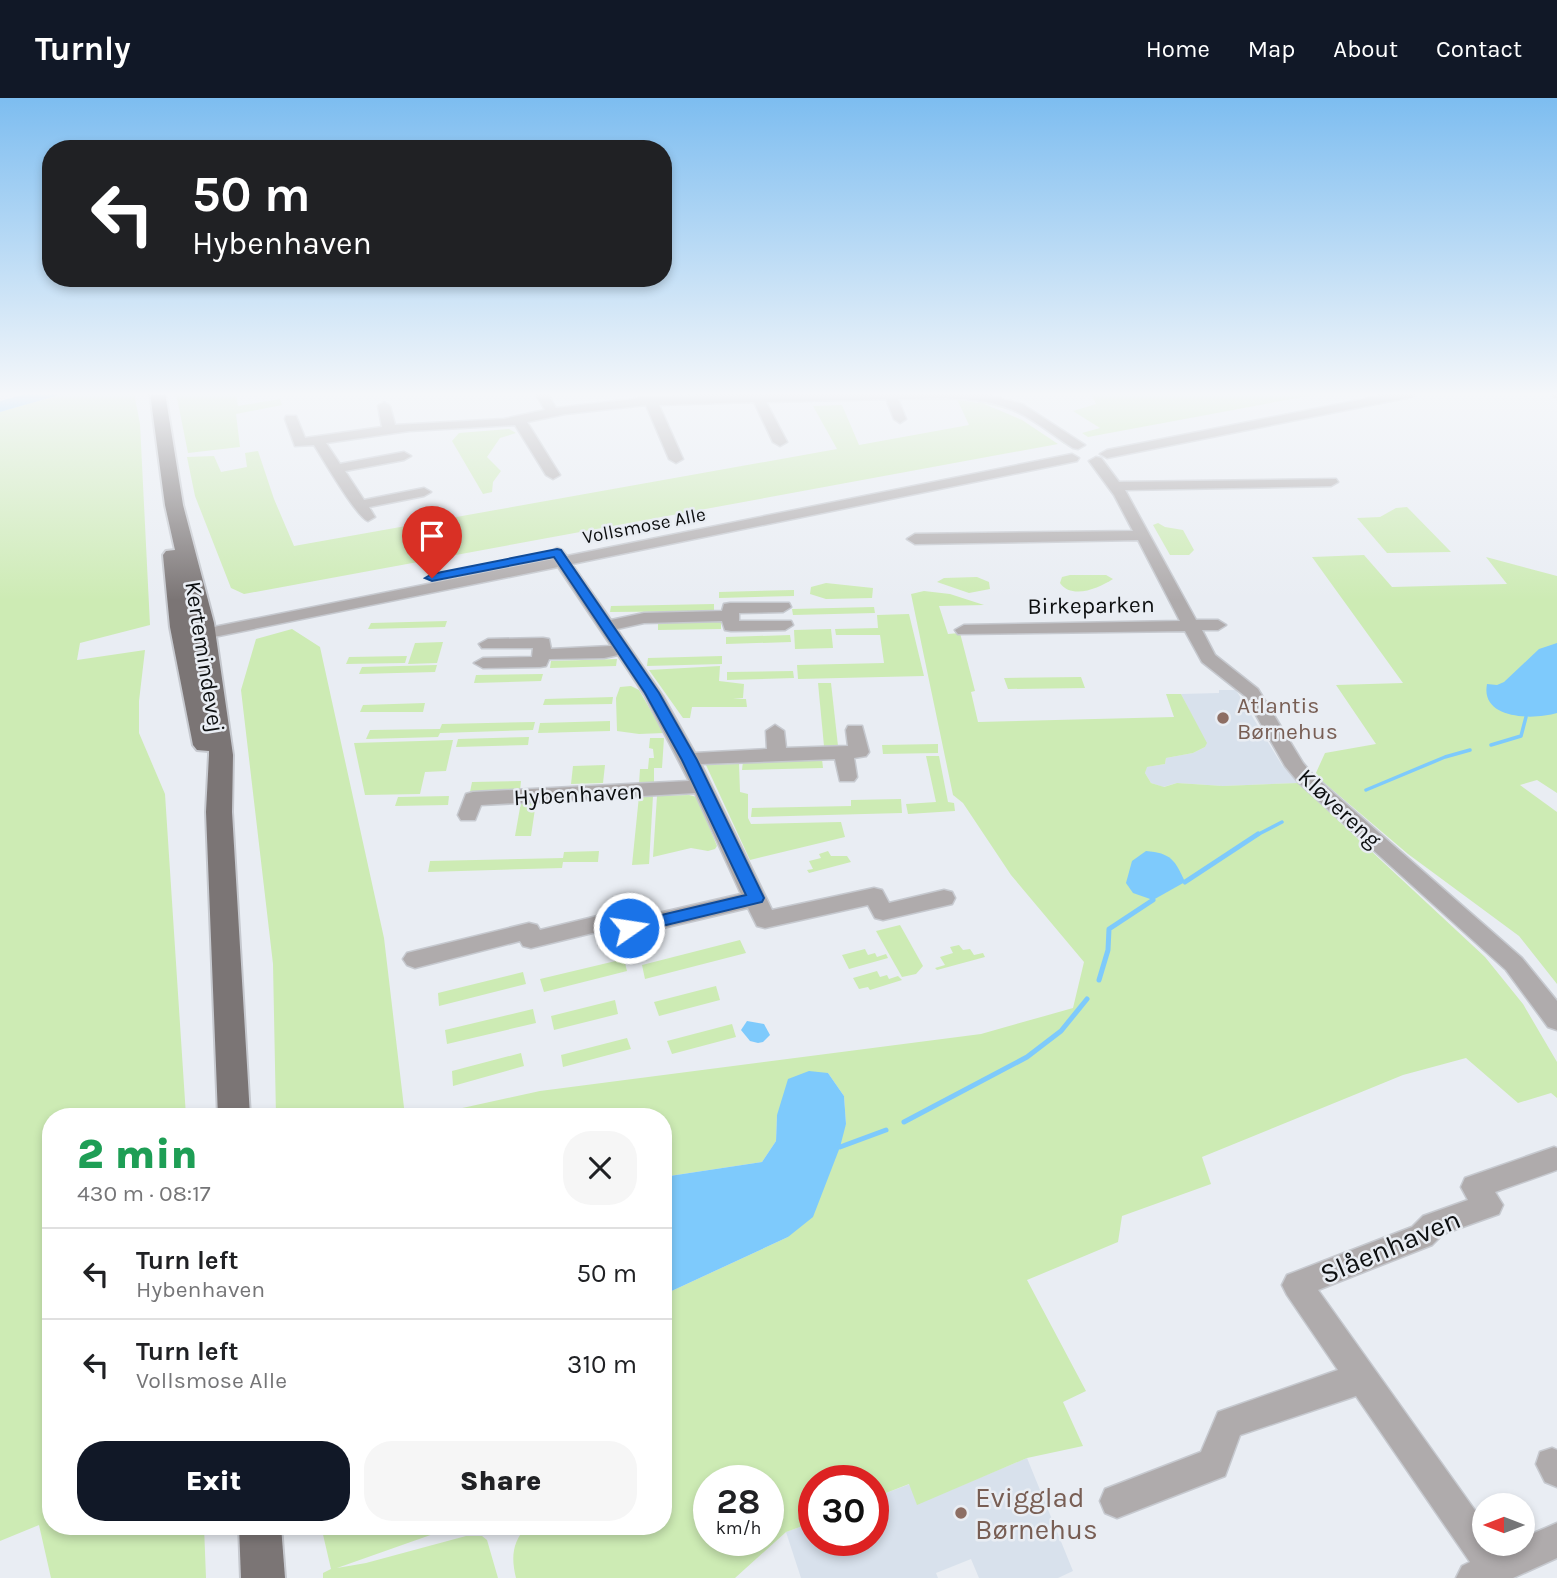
<!DOCTYPE html>
<meta charset="utf-8">
<style>
body{margin:0;font-family:Karla,sans-serif;background:#f6f6f6;color:#202124;height:100vh;display:flex;flex-direction:column;font-size:26px;white-space:nowrap}
*{box-sizing:border-box;margin:0}
p{font-size:23px;color:#757577}
.icon{flex:none;width:38px;height:38px;fill:none;stroke:currentColor;stroke-width:2;stroke-linecap:round;stroke-linejoin:round}
.map{position:relative;flex:1;overflow:hidden}
.side{position:absolute;left:42px;top:1010px;width:630px;height:427px;display:flex;flex-direction:column;background:#fff;border-radius:28px;box-shadow:0 4px 10px #0003}
.side>*{flex:none}
.top-card{position:absolute;left:42px;top:42px;width:630px;height:147px;border-radius:28px;box-shadow:0 4px 10px #0003;background:#202124;color:#fff;overflow:hidden}
.needle{width:46px;rotate:270deg}
.controls{position:absolute;left:1472px;top:1395px;display:grid;gap:14px}
.controls a{display:grid;place-items:center;width:63px;height:63px;border-radius:50%;background:#fff;box-shadow:0 4px 10px #0003;font-size:35px}
.speed{position:absolute;left:693px;top:1367px;display:flex;gap:14px;font-size:35px;font-weight:700;text-align:center}
.speed>*{display:grid;place-content:center;width:91px;height:91px;border-radius:50%;background:#fff;box-shadow:0 4px 10px #0003;line-height:1}
.speed small{font-size:18px;font-weight:400}
.speed .limit{border:10px solid #d22;background:#fff;color:#111}
.pin{position:absolute;display:grid;place-items:center;width:60px;height:60px;color:#fff;margin:-72px -30px;border-radius:50% 50% 50% 0;rotate:-45deg;box-shadow:0 0 7px #0007}
.pin .icon{rotate:45deg}
.me{position:absolute;width:77px;margin:-38px;rotate:77deg;stroke-linejoin:round;filter:drop-shadow(0 0 5px #0008)}
.turn{display:flex;align-items:center;gap:24px;height:147px;padding:0 35px;font-size:32px}
.turn .icon{width:91px;height:91px;stroke-width:2.5}
.turn b{display:block;font-size:49px;line-height:60px}
.round{display:grid;place-items:center;flex:none;width:74px;height:74px;border-radius:28px;background:#f6f6f6}
.summary{display:flex;align-items:center;justify-content:space-between;height:119px;padding:0 35px}
h1{font-size:42px;font-weight:800;line-height:52px;color:#1e9e55}
.button{display:flex;gap:14px;margin-top:auto;padding:14px 35px}
.button a{flex:1;height:80px;border-radius:28px;background:#111827;color:#fff;font-size:28px;font-weight:800;line-height:80px;text-align:center}
.button a+a{background:#f6f6f6;color:#202124}
ul{padding:0;list-style:none}
li{display:flex;align-items:center;gap:21px;height:91px;padding:0 35px;border-top:2px solid #e0e0e0}
li div{flex:1}
li b{display:block;font-size:26px}
li em{font-style:normal}
header{display:flex;align-items:center;gap:42px;box-sizing:border-box;height:98px;padding:0 35px;background:#111827;color:#fff}
header strong{font-size:33px}
nav{display:flex;gap:38px;margin-inline-start:auto;font-size:24px}
.map>svg:first-child{display:block}
.built{fill:#d8e1ec}
.green{fill:#cdebb4;fill-rule:evenodd}
.water{fill:#7ecafc}
.lines{fill:none;stroke-linecap:round;stroke-linejoin:round}
.stream-far1{stroke:#7ecafc;stroke-width:3.5}
.stream{stroke:#7ecafc;stroke-width:5}
.minor-casing{stroke:#c6c9cf;stroke-width:3}
.major-casing{stroke:#c6c9cf;stroke-width:4}
.minor{fill:#afabac;fill-rule:evenodd}
.major{fill:#7b7575;fill-rule:evenodd}
.route{fill:#1a73e8;stroke:#114b97;stroke-width:2}
.education-dot{fill:#8d6e63;stroke:#e9edf3;stroke-width:2.5}
.labels{text-anchor:middle;stroke-width:5;stroke-linejoin:round;paint-order:stroke}
.far-street-label{font-size:19px;fill:#0d0f10;stroke:#e9edf3}
.street-label{font-size:23px;fill:#0d0f10;stroke:#e9edf3}
.education-label{font-size:23px;fill:#785e54;stroke:#e9edf3;text-anchor:start}
.near-street-label{font-size:28px;fill:#0d0f10;stroke:#e9edf3}
.near-education-label{font-size:28px;fill:#785e54;stroke:#e9edf3;text-anchor:start}
</style>
<header>
<strong>Turnly</strong>
<nav><a>Home</a><a>Map</a><a>About</a><a>Contact</a></nav>
</header>
<div class="map">
<svg width="1557" height="1480" viewBox="0 0 1557 1480">
<rect width="100%" height="100%" fill="#e9edf3"/>
<!-- built -->
<g class="built">
<path d="M 1219,592 L 1236,592 L 1282,667 L 1298,685 L 1223,688 L 1177,685 L 1163,689 L 1151,685 L 1145,675 L 1146,669 L 1165,666 L 1166,660 L 1193,655 L 1205,649 L 1206,645 L 1181,596 L 1219,595 Z"/>
<path d="M 1027,1360 L 1073,1473 L 1058,1480 L 979,1480 L 971,1461 L 936,1475 L 938,1480 L 801,1480 L 786,1434 L 814,1424 L 814,1442 L 873,1442 L 873,1400 L 910,1386 L 917,1406 Z"/>
</g>
<!-- green -->
<g class="green">
<path d="M 66,295 L 134,295 L 140,326 L 150,527 L 80,545 L 77,562 L 145,552 L 139,603 L 139,635 L 165,696 L 186,1018 L 51,1018 L 51,1428 L 204,1428 L 206,1480 L 51,1480 L 39,1427 L 0,1443 L 0,314 Z"/>
<path d="M 176,295 L 236,295 L 238,308 L 280,301 L 282,307 L 236,316 L 240,349 L 188,355 Z"/>
<path d="M 1091,295 L 1324,295 L 1088,339 L 1082,335 L 1100,330 L 1073,313 L 1096,306 Z"/>
<path d="M 900,298 L 975,301 L 959,302 L 978,305 L 978,301 C 1017,310 1035,323 1067,345 L 1064,346 L 1038,325 L 1010,312 L 982,305 L 1022,322 L 1058,346 L 244,496 L 231,490 L 195,398 L 187,359 L 214,358 L 221,374 L 247,369 L 245,355 L 258,353 L 274,401 L 294,448 L 837,351 L 813,308 L 842,307 L 859,347 L 969,327 L 957,301 Z"/>
<path d="M 509,331 L 516,335 L 500,340 L 487,359 L 501,373 L 493,384 L 492,394 L 483,396 L 452,343 L 459,335 Z"/>
<path d="M 1407,409 L 1451,454 L 1387,455 L 1357,420 L 1380,419 L 1396,410 Z"/>
<path d="M 1158,425 L 1165,429 L 1183,432 L 1194,452 L 1189,457 L 1170,457 L 1153,427 Z"/>
<path d="M 1364,457 L 1392,489 L 1507,486 L 1486,459 L 1557,478 L 1557,695 L 1537,682 L 1520,687 L 1557,714 L 1557,886 L 1519,838 L 1408,756 L 1315,677 L 1325,655 L 1376,646 L 1336,587 L 1403,585 L 1312,459 Z"/>
<path d="M 1070,477 L 1106,477 L 1113,481 C 1099,490 1072,502 1060,485 L 1062,479 Z"/>
<path d="M 977,479 L 989,484 L 990,491 L 969,495 L 937,484 L 944,480 Z"/>
<path d="M 826,485 L 873,490 L 872,500 L 826,501 L 810,496 L 811,489 Z"/>
<path d="M 794,492 L 794,498 L 719,500 L 719,494 Z"/>
<path d="M 924,493 L 950,496 L 984,507 L 939,508 L 948,536 L 960,535 L 975,593 L 971,594 L 978,624 L 1174,619 L 1166,596 L 1181,596 L 1207,645 L 1205,649 L 1193,655 L 1166,660 L 1165,666 L 1147,669 L 1145,675 L 1151,685 L 1164,689 L 1177,685 L 1223,688 L 1298,685 L 1485,859 L 1523,906 L 1557,964 L 1557,1000 L 1551,995 L 1518,1005 L 1466,960 L 1403,977 L 1202,1059 L 1211,1086 L 1122,1118 L 1118,1144 L 1027,1182 L 1086,1293 L 1063,1304 L 1083,1348 L 1027,1360 L 917,1407 L 909,1386 L 873,1400 L 873,1382 L 814,1382 L 814,1424 L 786,1434 L 735,1480 L 516,1480 C 511,1460 512,1444 527,1428 L 663,1428 L 663,1197 L 788,1139 L 846,1026 L 844,998 L 828,975 L 777,1017 L 776,1043 L 762,1064 L 663,1079 L 663,1018 L 426,1018 L 540,993 L 981,936 L 1073,910 L 1084,864 L 1011,777 L 963,705 L 953,697 L 911,496 ZM 709,1382 L 768,1382 L 768,1442 L 709,1442 Z"/>
<path d="M 714,506 L 714,513 L 610,514 L 611,508 Z"/>
<path d="M 874,509 L 875,515 L 793,517 L 792,511 Z"/>
<path d="M 909,516 L 924,578 L 798,581 L 797,567 L 884,565 L 880,537 L 836,537 L 835,531 L 878,530 L 877,517 Z"/>
<path d="M 447,523 L 445,529 L 368,531 L 371,525 Z"/>
<path d="M 721,523 L 721,531 L 658,532 L 658,525 Z"/>
<path d="M 292,531 L 320,549 L 384,840 L 405,1018 L 276,1018 L 273,866 L 241,592 L 256,541 Z"/>
<path d="M 831,531 L 833,550 L 795,551 L 794,532 Z"/>
<path d="M 790,537 L 791,544 L 726,546 L 726,539 Z"/>
<path d="M 443,544 L 437,565 L 408,566 L 415,545 Z"/>
<path d="M 407,558 L 405,565 L 346,566 L 349,559 Z"/>
<path d="M 722,558 L 722,566 L 647,568 L 648,560 Z"/>
<path d="M 617,561 L 616,568 L 550,570 L 551,563 Z"/>
<path d="M 437,567 L 435,574 L 359,576 L 362,569 Z"/>
<path d="M 720,568 L 719,583 L 744,586 L 743,600 L 733,601 L 746,601 L 747,609 L 692,609 L 690,620 L 683,620 L 649,572 Z"/>
<path d="M 793,573 L 794,580 L 727,582 L 727,574 Z"/>
<path d="M 543,576 L 541,583 L 474,585 L 476,577 Z"/>
<path d="M 1081,579 L 1085,590 L 1008,591 L 1004,580 Z"/>
<path d="M 818,585 L 831,585 L 838,648 L 824,648 Z"/>
<path d="M 631,588 L 639,592 L 664,635 L 639,636 L 617,633 L 616,600 L 620,589 Z"/>
<path d="M 613,599 L 612,606 L 543,607 L 545,601 Z"/>
<path d="M 425,605 L 423,614 L 360,614 L 363,607 Z"/>
<path d="M 610,623 L 610,633 L 538,635 L 540,625 Z"/>
<path d="M 535,624 L 533,632 L 440,635 L 438,639 L 366,641 L 370,632 L 440,631 L 442,626 Z"/>
<path d="M 529,639 L 528,647 L 456,649 L 458,641 Z"/>
<path d="M 650,640 L 664,640 L 662,670 L 654,670 L 654,686 L 639,686 L 640,671 L 648,671 L 649,660 L 654,660 L 653,651 L 649,650 Z"/>
<path d="M 453,642 L 446,673 L 425,674 L 420,696 L 365,697 L 354,645 Z"/>
<path d="M 938,646 L 938,655 L 883,656 L 882,647 Z"/>
<path d="M 926,658 L 939,658 L 948,704 L 954,705 L 955,713 L 908,716 L 906,706 L 936,704 Z"/>
<path d="M 822,661 L 823,670 L 742,672 L 743,663 Z"/>
<path d="M 739,666 L 740,694 L 748,696 L 748,720 L 751,726 L 841,724 L 845,739 L 750,762 L 706,667 Z"/>
<path d="M 605,667 L 603,685 L 571,686 L 573,668 Z"/>
<path d="M 521,683 L 520,693 L 470,694 L 472,684 Z"/>
<path d="M 689,697 L 697,699 L 717,748 L 715,751 L 708,753 L 691,750 L 653,759 L 657,698 Z"/>
<path d="M 449,698 L 448,707 L 395,708 L 398,699 Z"/>
<path d="M 639,698 L 653,698 L 649,766 L 632,767 Z"/>
<path d="M 901,701 L 902,715 L 751,719 L 752,710 L 851,708 L 851,702 Z"/>
<path d="M 521,704 L 536,704 L 531,738 L 515,738 Z"/>
<path d="M 599,753 L 598,764 L 563,764 L 562,770 L 428,774 L 430,763 L 563,760 L 564,754 Z"/>
<path d="M 828,753 L 831,758 L 847,758 L 851,764 L 809,775 L 807,772 L 813,771 L 809,763 L 821,760 L 819,756 Z"/>
<path d="M 900,827 L 923,868 L 916,876 L 902,879 L 876,833 Z"/>
<path d="M 740,842 L 746,855 L 645,881 L 642,867 Z"/>
<path d="M 959,847 L 963,852 L 970,851 L 974,857 L 983,855 L 985,859 L 937,872 L 935,870 L 945,867 L 940,859 L 953,855 L 950,849 Z"/>
<path d="M 865,851 L 868,857 L 875,855 L 877,859 L 886,856 L 888,860 L 849,871 L 842,857 Z"/>
<path d="M 624,861 L 627,873 L 544,894 L 540,881 Z"/>
<path d="M 877,873 L 880,879 L 887,877 L 889,881 L 898,878 L 902,882 L 870,892 L 868,889 L 859,891 L 853,880 Z"/>
<path d="M 523,874 L 526,886 L 439,908 L 438,895 Z"/>
<path d="M 716,888 L 720,902 L 659,918 L 654,904 Z"/>
<path d="M 615,902 L 618,916 L 554,932 L 551,918 Z"/>
<path d="M 533,911 L 536,925 L 447,946 L 445,932 Z"/>
<path d="M 732,926 L 736,939 L 672,956 L 667,943 Z"/>
<path d="M 627,940 L 631,951 L 563,969 L 561,957 Z"/>
<path d="M 521,955 L 524,968 L 453,988 L 452,973 Z"/>
<path d="M 321,1428 L 456,1428 L 337,1470 L 366,1465 L 466,1438 L 482,1438 L 487,1442 L 498,1480 L 323,1480 L 323,1475 L 331,1471 Z"/>
</g>
<!-- water -->
<g class="water">
<path d="M 30,295 L 66,295 L 0,314 L 0,303 Z"/>
<path d="M 1557,545 L 1557,615 C 1534,622 1480,622 1487,586 L 1497,587 L 1504,584 L 1539,551 Z"/>
<path d="M 1146,753 C 1171,755 1175,762 1185,784 L 1153,802 L 1133,795 L 1126,785 L 1132,763 Z"/>
<path d="M 747,923 L 764,926 L 770,937 L 763,944 L 758,945 L 750,943 L 741,932 Z"/>
<path d="M 809,973 L 828,975 L 844,998 L 846,1026 L 840,1049 L 813,1119 L 788,1139 L 663,1197 L 663,1079 L 762,1064 L 776,1043 L 777,1017 L 788,981 Z"/>
</g>
<g class="lines">
<!-- stream-far1 -->
<g class="stream-far1">
<path d="M 1491,647 L 1521,638 L 1526,619"/>
<path d="M 1366,692 L 1445,659 L 1470,652"/>
<path d="M 1255,738 L 1282,724"/>
</g>
<!-- stream -->
<g class="stream">
<path d="M 1185,784 L 1258,736"/>
<path d="M 1099,882 L 1108,852 L 1109,831 L 1153,802"/>
<path d="M 904,1024 L 1027,959 L 1061,933 L 1087,901"/>
<path d="M 840,1049 L 886,1032"/>
</g>
<defs>
<g id="minor">
<path d="M 535,295 L 547,295 L 556,310 L 651,299 L 840,295 L 979,295 L 1022,306 L 1085,347 L 1078,351 L 1073,350 C 1054,338 1034,321 1013,312 C 978,297 935,300 898,301 L 906,321 L 900,325 L 894,321 L 886,301 L 766,304 L 787,344 L 780,348 L 773,344 L 754,304 L 659,307 L 683,361 L 676,365 L 669,361 L 646,307 L 565,316 L 527,324 L 560,377 L 553,381 L 546,377 L 515,327 L 409,333 L 326,345 L 340,366 L 404,354 L 411,358 L 404,362 L 345,373 L 364,402 L 424,390 L 431,394 L 424,398 L 369,409 L 375,419 L 368,423 C 357,420 323,361 314,347 L 295,348 L 285,321 L 286,318 L 296,318 L 305,340 L 382,329 L 378,308 L 384,304 L 390,308 L 395,327 L 504,321 L 545,312 Z"/>
<path d="M 1395,295 L 1417,295 L 1411,299 L 1107,360 L 1100,356 L 1107,352 Z"/>
<path d="M 1549,295 L 1557,295 L 1557,300 Z"/>
<path d="M 1072,356 L 1079,360 L 1077,363 L 572,466 L 611,522 L 644,515 L 722,513 L 724,506 L 730,505 L 789,505 L 791,509 L 783,514 L 739,515 L 739,523 L 791,523 L 793,527 L 785,532 L 731,533 L 725,532 L 722,523 L 644,525 L 617,531 L 663,598 L 695,655 L 767,651 L 766,633 L 775,627 L 784,633 L 786,650 L 848,648 L 846,632 L 848,628 L 862,628 L 869,654 L 866,658 L 854,660 L 857,679 L 854,683 L 840,683 L 835,661 L 701,666 L 772,812 L 874,790 L 882,792 L 889,805 L 944,792 L 952,794 L 955,800 L 952,806 L 883,822 L 875,820 L 868,807 L 765,830 L 757,828 L 748,810 L 629,838 L 621,836 L 617,829 L 531,850 L 523,848 L 520,843 L 415,870 L 407,867 L 403,861 L 407,855 L 529,825 L 537,827 L 540,832 L 626,811 L 634,813 L 637,820 L 741,796 L 695,695 L 481,707 L 475,722 L 461,722 L 458,717 L 466,696 L 473,694 L 689,683 L 645,598 L 618,557 L 604,560 L 549,561 L 546,568 L 540,569 L 483,570 L 474,565 L 483,560 L 532,559 L 533,550 L 482,550 L 479,546 L 488,541 L 543,540 L 549,541 L 551,551 L 611,548 L 558,469 L 189,544 L 180,539 L 189,534 L 553,461 L 549,455 L 557,450 L 562,452 L 567,458 Z"/>
<path d="M 1096,359 L 1101,360 L 1119,384 L 1336,381 L 1338,384 L 1331,388 L 1125,392 L 1196,522 L 1218,522 L 1226,527 L 1218,532 L 1202,532 L 1215,557 L 1258,591 L 1303,665 L 1313,677 L 1522,860 L 1557,903 L 1557,932 L 1548,929 L 1506,872 L 1299,685 L 1285,668 L 1245,598 L 1202,564 L 1185,533 L 958,536 L 955,532 L 964,527 L 1180,523 L 1138,442 L 915,446 L 907,441 L 915,436 L 1133,433 L 1114,397 L 1089,363 Z"/>
<path d="M 1554,1049 L 1557,1050 L 1557,1072 L 1495,1094 L 1503,1107 L 1499,1116 L 1443,1136 L 1432,1147 L 1318,1192 L 1484,1425 L 1484,1446 L 1499,1446 L 1502,1449 L 1510,1446 L 1522,1446 L 1522,1440 L 1557,1425 L 1557,1460 L 1513,1480 L 1456,1480 L 1462,1468 L 1470,1464 L 1356,1298 L 1240,1337 L 1225,1378 L 1117,1420 L 1105,1415 L 1100,1403 L 1105,1391 L 1201,1354 L 1218,1314 L 1338,1272 L 1287,1197 L 1282,1187 L 1287,1177 L 1412,1129 L 1423,1118 L 1468,1102 L 1461,1089 L 1465,1080 Z"/>
<path d="M 1552,1350 L 1557,1352 L 1557,1389 L 1545,1384 L 1536,1366 L 1540,1354 Z"/>
</g>
<g id="major">
<path d="M 150,295 L 165,295 L 183,407 L 214,525 L 233,657 L 232,714 L 250,1018 L 218,1018 L 206,714 L 209,657 L 209,653 L 197,652 L 193,647 L 170,529 L 163,457 L 166,453 L 175,452 L 165,407 Z"/>
<path d="M 239,1428 L 281,1428 L 285,1480 L 241,1480 Z"/>
</g>
</defs>
<!-- minor casing -->
<use href="#minor" class="minor-casing"/>
<!-- major casing -->
<use href="#major" class="major-casing"/>
<!-- minor -->
<use href="#minor" class="minor"/>
<!-- major -->
<use href="#major" class="major"/>
</g>
<!-- sky -->
<linearGradient id="sky" x2="0" y2="1"><stop stop-color="#7dbdf0"/><stop offset="0.59" stop-color="#f5f7fa"/><stop offset="1" stop-color="#f5f7fa" stop-opacity="0"/></linearGradient>
<rect width="1557" height="502" fill="url(#sky)"/>
<!-- route -->
<path class="route" d="M 557,451 L 561,452 L 659,595 L 697,662 L 764,800 L 762,804 L 629,836 L 623,835 L 621,830 L 623,826 L 746,797 L 682,662 L 645,595 L 554,459 L 432,483 L 425,480 L 432,476 Z"/>
<!-- markers -->
<g class="education-dot">
<circle cx="1223" cy="620" r="7"/>
<circle cx="961" cy="1415" r="7"/>
</g>
<g class="labels">
<!-- far-street labels -->
<g class="far-street-label">
<text transform="translate(644 427) rotate(-11)" y="7">Vollsmose Alle</text>
</g>
<!-- street labels -->
<g class="street-label">
<text transform="translate(1091 507) rotate(-1)" y="8">Birkeparken</text>
<text transform="translate(205 559) rotate(81)" y="8">Kertemindevej</text>
<text transform="translate(578 696) rotate(-3)" y="8">Hybenhaven</text>
<text transform="translate(1340 710) rotate(43)" y="8">Kløvereng</text>
</g>
<!-- education labels -->
<g class="education-label">
<text x="1237" y="615">Atlantis<tspan x="1237" dy="26">Børnehus</tspan></text>
</g>
<!-- near-street labels -->
<g class="near-street-label">
<text transform="translate(1390 1148) rotate(-23)" y="10">Slåenhaven</text>
</g>
<!-- near-education labels -->
<g class="near-education-label">
<text x="975" y="1409">Evigglad<tspan x="975" dy="32">Børnehus</tspan></text>
</g>
</g>
</svg>
<div class="controls">
<a><svg class="needle" viewBox="-14 -14 28 28"><path d="M0-13l5 13h-10z" fill="#e53935"/><path d="M0 13l5-13h-10z" fill="#757577"/></svg></a>
</div>
<div class="speed"><div>28<small>km/h</small></div><div class="limit">30</div></div>
<div class="pin" style="left:432px;top:480px;background:#d93025"><svg class="icon" aria-label="arrive" viewBox="0 0 24 24"><path d="M6 21V4h12l-3 4 3 4H6"/></svg></div>
<svg class="me" style="left:629px;top:830px" viewBox="-20 -20 40 40"><circle r="17" fill="#1a73e8" stroke="#fff" stroke-width="3"/><path d="M0-11L8 9 0 5-8 9z" fill="#fff"/></svg>
<div class="top-card">
<div class="turn"><svg class="icon" aria-label="left" viewBox="0 0 24 24"><path d="M17 20v-9H6M10 6l-5 5 5 5"/></svg><div><b>50 m</b>Hybenhaven</div></div>
</div>
<section class="side">
<div class="summary"><div><h1>2 min</h1><p>430 m · 08:17</p></div><a class="round"><svg class="icon" aria-label="close" viewBox="0 0 24 24"><path d="M6 6l12 12M18 6L6 18"/></svg></a></div>
<ul>
<li><svg class="icon" aria-label="left" viewBox="0 0 24 24"><path d="M17 20v-9H6M10 6l-5 5 5 5"/></svg><div><b>Turn left</b><p>Hybenhaven</p></div><em>50 m</em></li>
<li><svg class="icon" aria-label="left" viewBox="0 0 24 24"><path d="M17 20v-9H6M10 6l-5 5 5 5"/></svg><div><b>Turn left</b><p>Vollsmose Alle</p></div><em>310 m</em></li>
</ul>
<div class="button"><a>Exit</a><a>Share</a></div>
</section>
</div>
